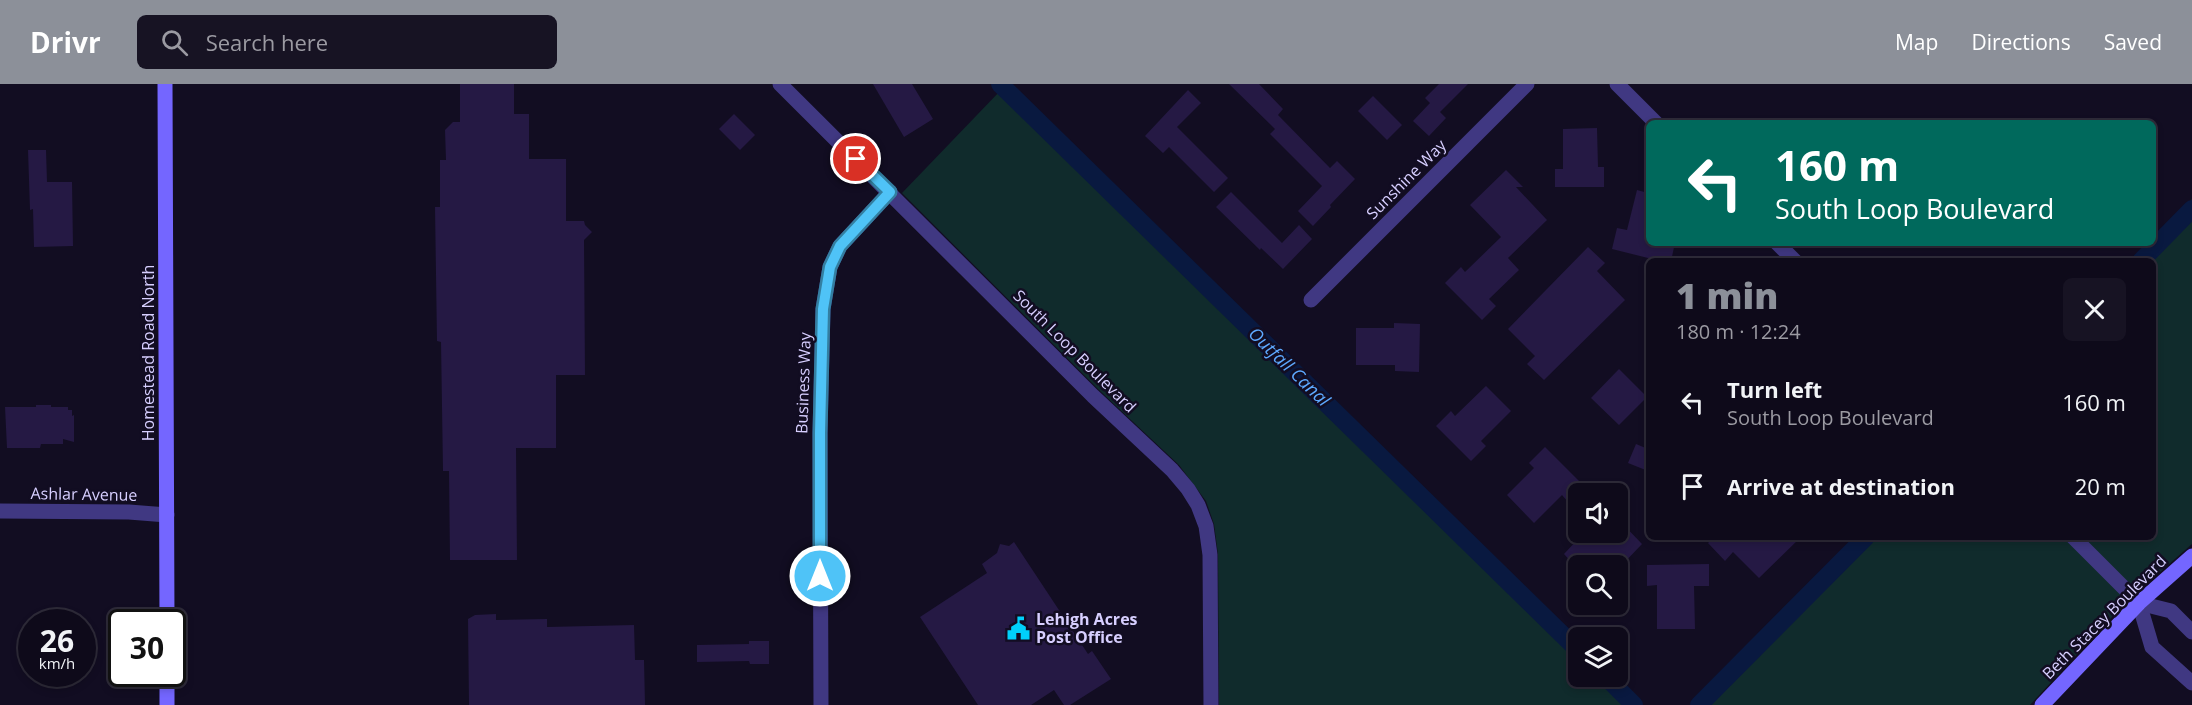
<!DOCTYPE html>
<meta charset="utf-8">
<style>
body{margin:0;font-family:"Open Sans",sans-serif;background:#171323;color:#f1f3f6;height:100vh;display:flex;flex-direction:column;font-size:22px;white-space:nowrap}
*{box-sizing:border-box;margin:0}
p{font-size:20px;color:#9b9aa2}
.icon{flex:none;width:33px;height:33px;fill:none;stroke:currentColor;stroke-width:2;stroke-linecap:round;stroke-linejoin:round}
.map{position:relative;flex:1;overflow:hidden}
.panel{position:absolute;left:1646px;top:174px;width:510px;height:282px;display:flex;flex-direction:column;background:#0e0a1a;border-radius:9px;box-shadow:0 3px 9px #0003,0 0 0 2px #2e2b39}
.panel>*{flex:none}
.banner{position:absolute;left:1646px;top:36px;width:510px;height:126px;border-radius:9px;box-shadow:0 3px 9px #0003,0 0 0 2px #2e2b39;background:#00695c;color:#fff;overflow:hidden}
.tools{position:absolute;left:1568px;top:399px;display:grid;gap:12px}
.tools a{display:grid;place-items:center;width:60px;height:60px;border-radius:9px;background:#0e0a1a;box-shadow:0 3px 9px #0003,0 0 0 2px #2e2b39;font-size:30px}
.speed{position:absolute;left:18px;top:525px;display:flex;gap:12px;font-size:30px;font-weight:700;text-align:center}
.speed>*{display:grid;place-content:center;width:78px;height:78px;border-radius:50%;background:#0e0a1a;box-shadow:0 3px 9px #0003,0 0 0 2px #2e2b39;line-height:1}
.speed small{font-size:15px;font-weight:400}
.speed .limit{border:3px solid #111;border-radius:9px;background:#fff;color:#111}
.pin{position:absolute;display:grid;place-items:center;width:51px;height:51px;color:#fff;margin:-26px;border:3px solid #fff;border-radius:50%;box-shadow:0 2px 6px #0007}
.me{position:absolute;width:66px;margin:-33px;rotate:0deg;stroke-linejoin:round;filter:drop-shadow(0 0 4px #0008)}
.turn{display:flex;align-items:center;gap:21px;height:126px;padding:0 30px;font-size:27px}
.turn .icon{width:78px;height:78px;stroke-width:2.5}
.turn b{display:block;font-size:42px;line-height:51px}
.round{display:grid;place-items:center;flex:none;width:63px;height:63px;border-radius:9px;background:#171323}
.summary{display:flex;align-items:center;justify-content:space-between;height:102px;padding:0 30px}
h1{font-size:36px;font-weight:800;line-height:45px;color:#8c9099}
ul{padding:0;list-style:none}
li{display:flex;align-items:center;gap:18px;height:84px;padding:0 30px}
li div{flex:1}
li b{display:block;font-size:22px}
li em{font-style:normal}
header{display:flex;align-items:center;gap:36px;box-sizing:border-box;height:84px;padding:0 30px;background:#8c9099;color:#fff}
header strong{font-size:28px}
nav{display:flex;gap:33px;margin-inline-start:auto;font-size:21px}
.search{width:420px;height:54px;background:#171323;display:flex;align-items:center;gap:15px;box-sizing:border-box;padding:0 21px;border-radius:9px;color:#9b9aa2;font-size:22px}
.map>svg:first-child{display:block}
.green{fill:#102b2c}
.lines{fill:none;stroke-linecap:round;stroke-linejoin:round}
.canal{stroke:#091940;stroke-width:18}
.building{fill:#251944}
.street{stroke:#403882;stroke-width:15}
.secondary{stroke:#7466ff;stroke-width:15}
.route-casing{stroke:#337fa1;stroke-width:15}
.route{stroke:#4fc3f7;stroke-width:10}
.labels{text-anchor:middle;stroke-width:5;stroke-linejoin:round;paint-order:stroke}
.street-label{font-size:16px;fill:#d7cfff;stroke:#120d22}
.poi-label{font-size:16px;font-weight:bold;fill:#d7cfff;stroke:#120d22;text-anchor:start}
.water-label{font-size:18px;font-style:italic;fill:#5da9ff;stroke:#120d22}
</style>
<header>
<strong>Drivr</strong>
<div class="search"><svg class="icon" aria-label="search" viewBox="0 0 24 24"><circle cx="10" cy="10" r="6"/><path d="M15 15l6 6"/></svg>Search here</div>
<nav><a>Map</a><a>Directions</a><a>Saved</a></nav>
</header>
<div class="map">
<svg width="2192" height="621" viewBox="0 0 2192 621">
<rect width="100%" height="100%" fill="#120d22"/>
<!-- green -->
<g class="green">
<path d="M 1001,6 L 1578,576 L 1578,592 L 1595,593 L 1624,621 L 1219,621 L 1218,470 L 1214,440 L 1206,417 L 1179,381 L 1099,306 L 902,109 Z"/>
<path d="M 2192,115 L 2192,460 L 2126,518 L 2030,621 L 1693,621 L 1863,453 L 2152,453 L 2152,177 L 2132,177 L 2150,159 L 2152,159 L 2153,156 Z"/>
</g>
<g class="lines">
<!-- canal -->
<g class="canal">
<path d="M 1000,0 L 1578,566"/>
<path d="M 2141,177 L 2192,125"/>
<path d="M 1605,592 L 1634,621"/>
<path d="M 1699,621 L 1866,453"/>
</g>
</g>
<!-- building -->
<g class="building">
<path d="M 460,0 L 514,0 L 514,30 L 529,30 L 529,75 L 566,75 L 566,137 L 584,137 L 585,141 L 592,148 L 584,156 L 585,291 L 556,291 L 556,364 L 516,364 L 517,476 L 450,476 L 449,387 L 443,387 L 441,258 L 437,257 L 435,123 L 440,123 L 440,76 L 446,76 L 445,46 L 453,38 L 460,38 Z"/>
<path d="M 873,0 L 912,0 L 933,35 L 904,53 Z"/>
<path d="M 1229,0 L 1259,0 L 1283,25 L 1278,31 L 1330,84 L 1337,77 L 1355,95 L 1330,121 L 1331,123 L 1313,142 L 1298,127 L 1322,102 L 1270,50 L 1275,45 Z"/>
<path d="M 1439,0 L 1468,0 L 1440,28 L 1446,34 L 1429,52 L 1413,37 L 1430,19 L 1425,14 Z"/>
<path d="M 1188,6 L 1201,19 L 1177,43 L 1228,94 L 1214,108 L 1169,63 L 1163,69 L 1145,52 Z"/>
<path d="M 1373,12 L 1402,41 L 1387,56 L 1358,27 Z"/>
<path d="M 734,30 L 755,51 L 740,66 L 719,45 Z"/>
<path d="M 1597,44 L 1598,83 L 1604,83 L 1604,103 L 1555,103 L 1555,85 L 1563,85 L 1563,45 Z"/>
<path d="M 28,66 L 46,66 L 47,98 L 72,98 L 73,162 L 34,163 L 33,125 L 30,126 Z"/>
<path d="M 1506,86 L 1523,103 L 1516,103 L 1547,136 L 1508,174 L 1519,186 L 1489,215 L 1496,222 L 1482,236 L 1445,199 L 1461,183 L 1465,188 L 1501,153 L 1470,121 Z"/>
<path d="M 1637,106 L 1648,109 L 1648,159 L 1675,159 L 1671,177 L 1660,177 L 1612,165 L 1617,144 L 1627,146 Z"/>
<path d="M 1231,108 L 1282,159 L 1299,141 L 1312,155 L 1283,185 L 1261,164 L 1260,166 L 1216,123 Z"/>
<path d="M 1588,163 L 1605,179 L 1597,187 L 1625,216 L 1544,296 L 1527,280 L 1535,272 L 1508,245 Z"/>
<path d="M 1394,239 L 1420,240 L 1419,288 L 1395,287 L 1395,281 L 1356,281 L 1356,244 L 1394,244 Z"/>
<path d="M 1619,285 L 1647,313 L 1619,341 L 1591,314 Z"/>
<path d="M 1486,302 L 1511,327 L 1481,357 L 1486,362 L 1471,377 L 1436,342 L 1451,327 L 1455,332 Z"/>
<path d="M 36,321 L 51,321 L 51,323 L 68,323 L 68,326 L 72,326 L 72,332 L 74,331 L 74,358 L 63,355 L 63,360 L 41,360 L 40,364 L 7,364 L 5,323 L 36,323 Z"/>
<path d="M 1636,360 L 1648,365 L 1648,387 L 1628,379 Z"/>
<path d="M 1545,363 L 1584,402 L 1568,418 L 1562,411 L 1534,439 L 1507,411 L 1534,384 L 1529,379 Z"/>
<path d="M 1617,434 L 1642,460 L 1621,482 L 1575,482 L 1564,470 L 1580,453 L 1588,461 L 1600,448 L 1617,448 Z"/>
<path d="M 1714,453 L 1801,453 L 1759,494 L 1733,468 L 1725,477 L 1708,459 Z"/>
<path d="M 1014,458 L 1088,570 L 1092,567 L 1111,595 L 1070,621 L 1064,621 L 1054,606 L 1031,621 L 978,621 L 920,533 L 987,489 L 982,480 L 997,469 L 1000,460 L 1009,462 Z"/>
<path d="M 1709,480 L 1709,502 L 1694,502 L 1695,545 L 1657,545 L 1657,501 L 1647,502 L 1647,481 Z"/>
<path d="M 496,530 L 496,536 L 547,535 L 547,543 L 634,541 L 635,576 L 644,576 L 645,621 L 469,621 L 468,535 L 475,531 Z"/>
<path d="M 749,557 L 769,557 L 769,580 L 750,580 L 749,577 L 697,578 L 697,561 L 749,560 Z"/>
</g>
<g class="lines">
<!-- street -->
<g class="street">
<path d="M 780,0 L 1093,312 L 1172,386 L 1188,405 L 1198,421 L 1206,442 L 1210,471 L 1211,621"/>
<path d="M 1617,0 L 1656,39"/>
<path d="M 1777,159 L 1795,177"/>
<path d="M 1311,216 L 1527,0"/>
<path d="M 0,427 L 129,428 L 167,431"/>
<path d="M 2073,453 L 2139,519 L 2152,563 L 2192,599"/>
<path d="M 2139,519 L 2171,527 L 2192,548"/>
<path d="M 821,621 L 820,349 L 823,225 L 830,183 L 840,162 L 890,108"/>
</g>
<!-- secondary -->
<g class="secondary">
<path d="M 165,0 L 167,538"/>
<path d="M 167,621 L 167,590"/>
<path d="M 2042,621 L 2139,519 L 2192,472"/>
</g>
</g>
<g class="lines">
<defs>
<path id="route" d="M 820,492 L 820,349 L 823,225 L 830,183 L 840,162 L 890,108 L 856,75"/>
</defs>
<!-- route casing -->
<use href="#route" class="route-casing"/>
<!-- route -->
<use href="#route" class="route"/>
</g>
<!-- icons -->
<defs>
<symbol id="civic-bare" viewBox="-9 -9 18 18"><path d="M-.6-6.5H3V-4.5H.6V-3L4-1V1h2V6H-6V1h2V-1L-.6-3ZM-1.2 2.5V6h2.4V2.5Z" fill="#00d0fa" stroke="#120d22" stroke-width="2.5" paint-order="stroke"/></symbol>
</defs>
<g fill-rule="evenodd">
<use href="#civic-bare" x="1002" y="528" width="33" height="33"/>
</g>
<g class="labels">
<!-- street labels -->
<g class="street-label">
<text transform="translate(1406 95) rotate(-45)" y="6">Sunshine Way</text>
<text transform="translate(1075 267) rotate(45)" y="6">South Loop Boulevard</text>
<text transform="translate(148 269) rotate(-90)" y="6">Homestead Road North</text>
<text transform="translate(803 299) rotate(-88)" y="6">Business Way</text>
<text transform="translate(84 410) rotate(1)" y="6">Ashlar Avenue</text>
<text transform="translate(2104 533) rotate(-45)" y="6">Beth Stacey Boulevard</text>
</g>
<!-- poi labels -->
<g class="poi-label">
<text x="1036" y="541">Lehigh Acres<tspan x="1036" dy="18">Post Office</tspan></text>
</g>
<!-- water labels -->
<g class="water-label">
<text transform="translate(1289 283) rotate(44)" y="6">Outfall Canal</text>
</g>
</g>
</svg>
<div class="tools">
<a><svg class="icon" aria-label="sound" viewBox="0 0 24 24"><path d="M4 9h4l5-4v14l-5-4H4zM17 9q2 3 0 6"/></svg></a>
<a><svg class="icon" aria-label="search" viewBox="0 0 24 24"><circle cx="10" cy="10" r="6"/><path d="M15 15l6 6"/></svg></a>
<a><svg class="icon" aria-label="layers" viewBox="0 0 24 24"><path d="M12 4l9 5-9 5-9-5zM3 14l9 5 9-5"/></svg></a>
</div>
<div class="speed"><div>26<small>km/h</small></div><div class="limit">30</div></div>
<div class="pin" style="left:856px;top:75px;background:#d93025"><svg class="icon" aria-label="arrive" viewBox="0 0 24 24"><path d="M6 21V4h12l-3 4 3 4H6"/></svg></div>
<svg class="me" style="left:820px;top:492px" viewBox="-20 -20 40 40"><circle r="17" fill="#4fc3f7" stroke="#fff" stroke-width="3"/><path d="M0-11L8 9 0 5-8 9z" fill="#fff"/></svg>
<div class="banner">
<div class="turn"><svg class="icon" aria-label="left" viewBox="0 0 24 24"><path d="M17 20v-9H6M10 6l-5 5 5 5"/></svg><div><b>160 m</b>South Loop Boulevard</div></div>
</div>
<section class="panel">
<div class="summary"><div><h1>1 min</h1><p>180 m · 12:24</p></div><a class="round"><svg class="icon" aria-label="close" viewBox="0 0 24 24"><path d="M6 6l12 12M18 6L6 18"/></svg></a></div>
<ul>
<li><svg class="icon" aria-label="left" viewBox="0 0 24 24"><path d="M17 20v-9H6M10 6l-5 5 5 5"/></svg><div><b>Turn left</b><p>South Loop Boulevard</p></div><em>160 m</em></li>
<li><svg class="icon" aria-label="arrive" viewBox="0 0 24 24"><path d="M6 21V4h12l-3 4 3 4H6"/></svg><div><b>Arrive at destination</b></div><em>20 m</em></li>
</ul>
</section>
</div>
